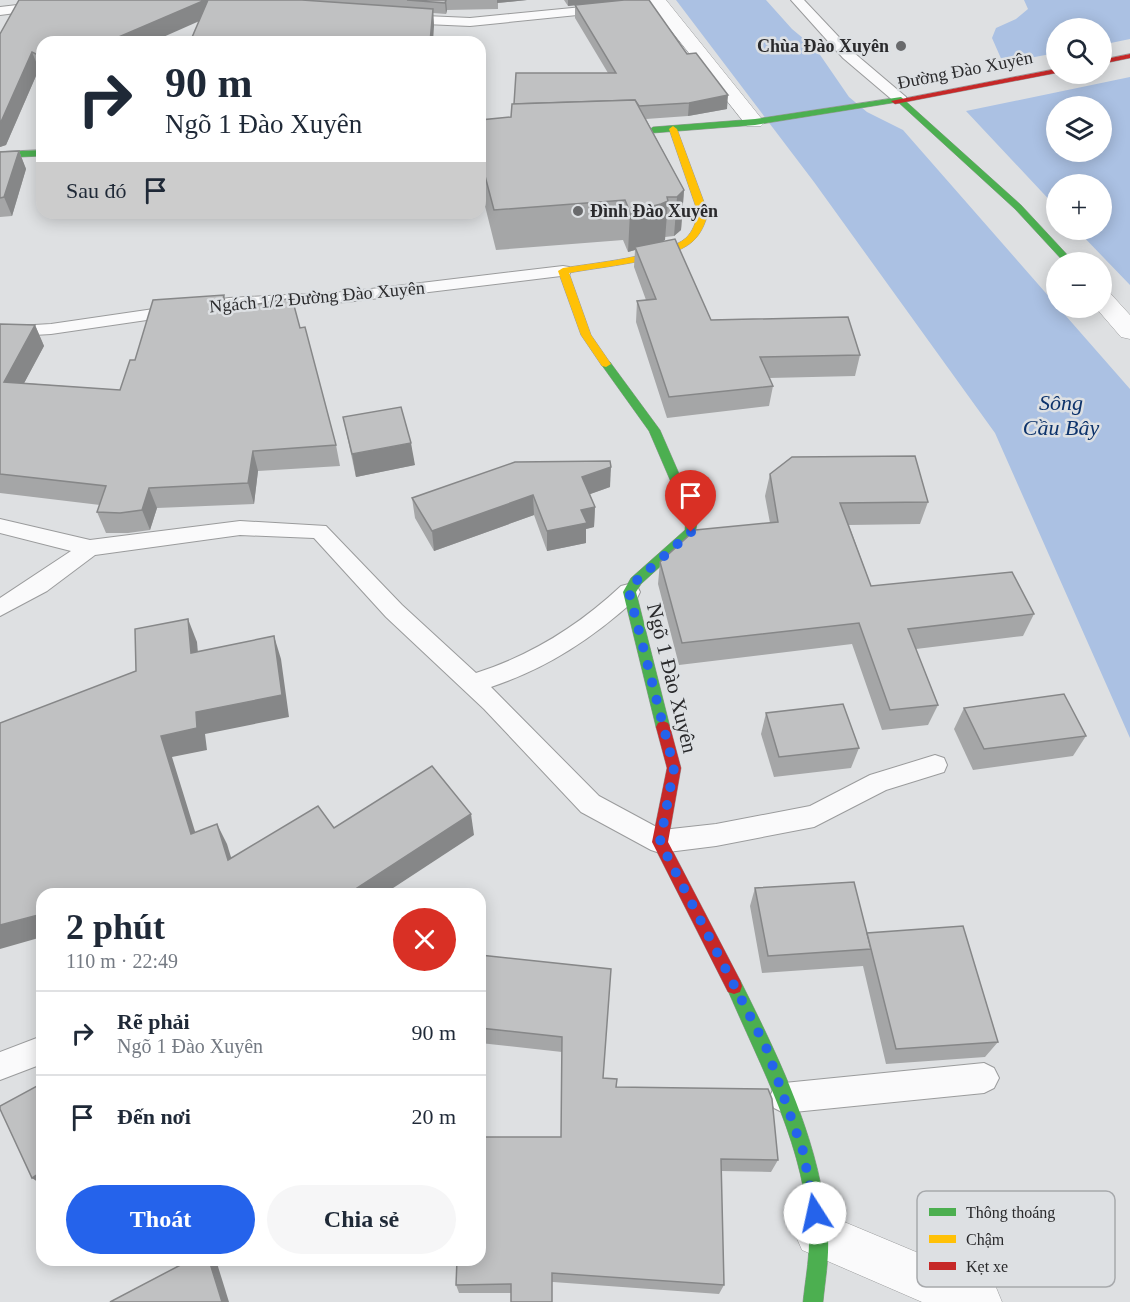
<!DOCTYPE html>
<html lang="vi">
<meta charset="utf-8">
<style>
body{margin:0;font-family:Georgia,serif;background:#f6f6f7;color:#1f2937;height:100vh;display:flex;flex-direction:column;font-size:22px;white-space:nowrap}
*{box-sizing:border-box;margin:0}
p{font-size:20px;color:#747a83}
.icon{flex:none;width:33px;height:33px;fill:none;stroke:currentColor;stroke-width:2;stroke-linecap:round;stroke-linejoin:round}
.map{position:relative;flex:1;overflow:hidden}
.drawer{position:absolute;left:36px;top:888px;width:450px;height:378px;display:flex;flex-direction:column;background:#fff;border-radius:18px;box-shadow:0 3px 15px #0003}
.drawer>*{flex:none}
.top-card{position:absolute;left:36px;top:36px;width:450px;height:183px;border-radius:18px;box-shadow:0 3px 15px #0003;background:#fff;color:#1f2937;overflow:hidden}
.fabs{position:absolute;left:1046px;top:18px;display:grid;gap:12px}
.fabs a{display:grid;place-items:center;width:66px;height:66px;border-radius:50%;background:#fff;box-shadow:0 3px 15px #0003;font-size:30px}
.pin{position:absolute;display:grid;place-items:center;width:51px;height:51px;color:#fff;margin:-62px -26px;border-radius:50% 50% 50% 0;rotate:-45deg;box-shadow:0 0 6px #0007}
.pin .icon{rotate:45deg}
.me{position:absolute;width:66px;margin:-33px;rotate:350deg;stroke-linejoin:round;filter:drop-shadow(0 0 4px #0008)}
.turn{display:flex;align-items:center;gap:21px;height:126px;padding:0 30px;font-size:27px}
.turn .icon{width:78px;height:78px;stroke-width:2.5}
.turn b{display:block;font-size:42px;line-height:51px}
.then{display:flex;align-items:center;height:57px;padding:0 30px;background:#0003;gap:12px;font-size:22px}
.round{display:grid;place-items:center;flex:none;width:63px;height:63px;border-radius:32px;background:#f6f6f7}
.summary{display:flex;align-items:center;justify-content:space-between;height:102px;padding:0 30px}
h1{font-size:36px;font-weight:800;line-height:45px}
.cta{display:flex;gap:12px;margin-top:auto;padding:12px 30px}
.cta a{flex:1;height:69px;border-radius:36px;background:#2563eb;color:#fff;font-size:24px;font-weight:800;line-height:69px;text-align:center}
.cta a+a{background:#f6f6f7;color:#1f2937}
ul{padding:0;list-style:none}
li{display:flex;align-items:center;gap:18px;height:84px;padding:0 30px;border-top:2px solid #e0e1e3}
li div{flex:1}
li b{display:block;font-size:22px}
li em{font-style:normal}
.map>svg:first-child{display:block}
.water{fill:#abc1e3;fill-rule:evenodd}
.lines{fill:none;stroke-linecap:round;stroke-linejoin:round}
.lane-casing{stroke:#9a9b9c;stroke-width:2}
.street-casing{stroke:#9a9b9c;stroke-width:1}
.fast-casing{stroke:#9a9b9c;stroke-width:1}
.slow-casing{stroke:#9a9b9c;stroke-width:1}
.jam-casing{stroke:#9a9b9c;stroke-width:1}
.lane{fill:#fafafb;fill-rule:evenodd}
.street{fill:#fafafb;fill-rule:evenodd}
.fast{fill:#4caf50;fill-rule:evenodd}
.slow{fill:#ffc107;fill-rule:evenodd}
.jam{fill:#c62828;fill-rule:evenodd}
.wall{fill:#a5a6a7}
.shaded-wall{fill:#868788}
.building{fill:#c0c1c2;stroke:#868788;stroke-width:1.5}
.route{stroke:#2563eb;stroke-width:10;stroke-dasharray:0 18}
.poi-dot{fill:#696a6c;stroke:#dde0e3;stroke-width:2}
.labels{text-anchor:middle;stroke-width:5;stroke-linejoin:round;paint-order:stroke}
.far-poi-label{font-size:18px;font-weight:bold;fill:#2a2a2c;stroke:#dde0e3;text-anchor:end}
.far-street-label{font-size:18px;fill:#2a2a2c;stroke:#dde0e3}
.street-label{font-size:21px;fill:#2a2a2c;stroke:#dde0e3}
.water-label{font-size:22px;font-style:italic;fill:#0d336b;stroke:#dde0e3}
.key{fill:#dde0e3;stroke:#a7a9ac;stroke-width:1.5}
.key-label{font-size:16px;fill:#2a2a2c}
</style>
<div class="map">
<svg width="1130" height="1302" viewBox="0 0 1130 1302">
<rect width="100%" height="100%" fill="#dee0e2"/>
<!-- water -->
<g class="water">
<path d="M 676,0 L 766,0 L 792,29 L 816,49 L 849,97 L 867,112 L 903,130 L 1130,389 L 1130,738 L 995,433 L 814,182 Z"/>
<path d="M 1024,0 L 1130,0 L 1130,39 L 1101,45 L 1101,28 L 1056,28 L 1056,53 L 1003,63 L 992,38 L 996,28 L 1016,19 L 1028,9 Z"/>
<path d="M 1130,77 L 1130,285 L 1077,230 L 1101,230 L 1101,184 L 1056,184 L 1056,207 L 966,111 ZM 1056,106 L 1101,106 L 1101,152 L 1056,152 Z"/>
</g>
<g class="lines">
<defs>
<g id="lane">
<path d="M 791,0 L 804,0 L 853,52 L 906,97 L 906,103 L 896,103 L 843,58 Z"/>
<path d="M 43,2 L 49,6 L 47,9 L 0,15 L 0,7 Z"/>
<path d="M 603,5 L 607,6 L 607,12 L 470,26 L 403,23 L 397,19 L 403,15 L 470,18 Z"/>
<path d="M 563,266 L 569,267 L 571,271 L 569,275 L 346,302 L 229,308 L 51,334 L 0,337 L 0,327 L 51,324 L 229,298 L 346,292 Z"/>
<path d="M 0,519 L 90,540 L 240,521 L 326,526 L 402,605 L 476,673 C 532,655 578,626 621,586 L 629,584 L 637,586 L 640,592 L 637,598 C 593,638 548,668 491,687 L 599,796 L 662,830 L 716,824 L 810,806 L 870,775 L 935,755 L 944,758 L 947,765 L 944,772 L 886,790 L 814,827 L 716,846 L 660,853 L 651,850 L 581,812 L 484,709 L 386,617 L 314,538 L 240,535 L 95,555 L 47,591 L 0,616 L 0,598 L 71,551 L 0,533 Z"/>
<path d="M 42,1036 L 42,1064 L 0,1080 L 0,1052 Z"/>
<path d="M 984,1063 L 994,1068 L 999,1078 L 994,1088 L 984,1093 L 784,1113 L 774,1108 L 769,1098 L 774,1088 L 784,1083 Z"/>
</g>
<g id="street">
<path d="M 647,0 L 666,0 L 761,118 L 765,122 L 761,126 L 747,126 Z"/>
<path d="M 1101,290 L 1110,293 L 1130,315 L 1130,339 L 1121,337 L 1096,308 L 1101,308 Z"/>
<path d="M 818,1211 L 995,1285 L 1002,1302 L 922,1302 L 802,1250 L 795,1234 L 802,1218 Z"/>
</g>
<g id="fast">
<path d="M 901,97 L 1021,205 L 1074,262 L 1064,262 L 1015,209 L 898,102 L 755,125 L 653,133 L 649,130 L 653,127 L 755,119 Z"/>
<path d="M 42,150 L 42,156 L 0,158 L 0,152 Z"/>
<path d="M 606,361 L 610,362 L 660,430 L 698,517 L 695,535 L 641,584 L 636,592 L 670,727 L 668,731 L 663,733 L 658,731 L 656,727 L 623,592 L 631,578 L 685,530 L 686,517 L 649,431 L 601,364 Z"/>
<path d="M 734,978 L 740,980 C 780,1060 823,1147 828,1238 C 829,1260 825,1281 823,1302 L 803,1302 C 805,1282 809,1262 809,1242 C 808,1150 761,1069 726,986 L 728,980 Z"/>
</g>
<path id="slow" d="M 673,126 L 677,129 L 708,213 C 705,224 701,234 692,242 C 671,261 599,267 569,273 L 591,335 L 611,364 L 606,367 L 602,366 L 581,335 L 558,271 L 563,268 C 593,263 665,256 686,238 C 693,231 696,222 698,213 L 669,129 Z"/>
<g id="jam">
<path d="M 1130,54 L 1130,58 L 1101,64 L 1101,60 Z"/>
<path d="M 1056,69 L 1056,73 L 895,104 L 891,101 Z"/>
<path d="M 663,721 L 668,723 L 670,727 L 681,768 L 668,842 L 740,980 L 742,986 L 740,992 L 734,994 L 728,992 L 652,842 L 667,768 L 656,727 L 658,723 Z"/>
</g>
</defs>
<!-- lane casing -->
<use href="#lane" class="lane-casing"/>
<!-- street casing -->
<use href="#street" class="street-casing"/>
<!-- fast casing -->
<use href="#fast" class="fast-casing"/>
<!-- slow casing -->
<use href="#slow" class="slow-casing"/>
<!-- jam casing -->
<use href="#jam" class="jam-casing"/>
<!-- lane -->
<use href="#lane" class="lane"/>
<!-- street -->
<use href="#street" class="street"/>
<!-- fast -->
<use href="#fast" class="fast"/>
<!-- slow -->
<use href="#slow" class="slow"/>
<!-- jam -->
<use href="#jam" class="jam"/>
</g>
<!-- wall -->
<g class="wall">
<path d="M 19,0 L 527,0 L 498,3 L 498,9 L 447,10 L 446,14 L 433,13 L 434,26 L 199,21 L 42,42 L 42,71 L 39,69 L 6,145 L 0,147 L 0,34 Z"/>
<path d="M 564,0 L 649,0 L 687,54 L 727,109 L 688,116 L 646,119 L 684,190 L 681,230 L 674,236 L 665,237 L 665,240 L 663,241 L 711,320 L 860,355 L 855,376 L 769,378 L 773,386 L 769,406 L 667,418 L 636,322 L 637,301 L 646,300 L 634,267 L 635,250 L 628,252 L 623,240 L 496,250 L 480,186 L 480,120 L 511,117 L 514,104 L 608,73 L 575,18 L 575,5 L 568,6 Z"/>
<path d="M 19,151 L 26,169 L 12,216 L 0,217 L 0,152 Z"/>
<path d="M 228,310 L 300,328 L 336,445 L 340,466 L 258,471 L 254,504 L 157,508 L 150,530 L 128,533 L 106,533 L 97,512 L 100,505 L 0,493 L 0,324 L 35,325 L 44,346 L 24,383 L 120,390 L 135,360 Z"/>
<path d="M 343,417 L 415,465 L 356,477 Z"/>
<path d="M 770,474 L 928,502 L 920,524 L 849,525 L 871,586 L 1034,614 L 1023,636 L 916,649 L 938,705 L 928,725 L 882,730 L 852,644 L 679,665 L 658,584 L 660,562 L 770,523 L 765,496 Z"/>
<path d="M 610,487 L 590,494 L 595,507 L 594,527 L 586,529 L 586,543 L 547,551 L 534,515 L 434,551 L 415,518 L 412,498 Z"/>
<path d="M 964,708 L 1086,736 L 1073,756 L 973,770 L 954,729 Z"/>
<path d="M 766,713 L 859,748 L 851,768 L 774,777 L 761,734 Z"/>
<path d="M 755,888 L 867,933 L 998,1042 L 985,1057 L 886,1064 L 863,966 L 762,973 L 750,906 Z"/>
<path d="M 480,955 L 603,1078 L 616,1087 L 778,1160 L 771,1172 L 721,1171 L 724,1285 L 719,1294 L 553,1282 L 511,1293 L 459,1293 L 456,1285 L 457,1264 L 378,1264 L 375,1260 L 480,1260 L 561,1137 L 562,1052 L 480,1043 Z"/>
</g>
<!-- shaded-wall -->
<g class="shaded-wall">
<path d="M 205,0 L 209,0 L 213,15 L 152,42 L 107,42 Z"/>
<path d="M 446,0 L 447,10 L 446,14 L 445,3 Z"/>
<path d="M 497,0 L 527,0 L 497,3 Z"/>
<path d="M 568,0 L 629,0 L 568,6 Z"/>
<path d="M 433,9 L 434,26 L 433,42 L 430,42 Z"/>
<path d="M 32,52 L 39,69 L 6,145 L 0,147 L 0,124 Z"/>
<path d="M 728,95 L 727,109 L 688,116 L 689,103 Z"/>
<path d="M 19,151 L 26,169 L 12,216 L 4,197 Z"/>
<path d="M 684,190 L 681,230 L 674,236 L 677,197 Z"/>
<path d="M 668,201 L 665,240 L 658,244 L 635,247 L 635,250 L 628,252 L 630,212 Z"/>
<path d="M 224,295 L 229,315 L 220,311 Z"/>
<path d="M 35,325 L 44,346 L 14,402 L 4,382 Z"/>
<path d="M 411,443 L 415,465 L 356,477 L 352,454 Z"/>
<path d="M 253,451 L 258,471 L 254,504 L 248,483 Z"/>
<path d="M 611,467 L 610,487 L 582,497 L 582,477 Z"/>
<path d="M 149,488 L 157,508 L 150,530 L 142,510 Z"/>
<path d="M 533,495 L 534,515 L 434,551 L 432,531 Z"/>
<path d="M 595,507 L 594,527 L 586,529 L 586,543 L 547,551 L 547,531 L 581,510 Z"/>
<path d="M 188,619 L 197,642 L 200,676 L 191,653 Z"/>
<path d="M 274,636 L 281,659 L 289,717 L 205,734 L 207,750 L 172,757 L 202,854 L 191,834 L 161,736 L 196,712 Z"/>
<path d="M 471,814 L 474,835 L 384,894 L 348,894 Z"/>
<path d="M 217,824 L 227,844 L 238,880 L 228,860 Z"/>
<path d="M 42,914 L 42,937 L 0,949 L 0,925 Z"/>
<path d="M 42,1171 L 42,1185 L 32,1178 Z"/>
<path d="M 209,1260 L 216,1260 L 229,1302 L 222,1302 Z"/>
</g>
<!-- building -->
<g class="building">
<path d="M 19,0 L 205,0 L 107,42 L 42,42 L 42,57 L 32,52 L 0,124 L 0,34 Z"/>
<path d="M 208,0 L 302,0 L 433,9 L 430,42 L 190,42 Z"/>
<path d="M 407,0 L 446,0 L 445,3 Z"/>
<path d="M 624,0 L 649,0 L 687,54 L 696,53 L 728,95 L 689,103 L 639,106 L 635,100 L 514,104 L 516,73 L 616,73 L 575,5 Z"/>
<path d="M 635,100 L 684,190 L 677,197 L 667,197 L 668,201 L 661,204 L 630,212 L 625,200 L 494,210 L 480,157 L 480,120 L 511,117 L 512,104 Z"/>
<path d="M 19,151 L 4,197 L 0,198 L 0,152 Z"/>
<path d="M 675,239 L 711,320 L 848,317 L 860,355 L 760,357 L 773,386 L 669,397 L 637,301 L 656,299 L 635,247 Z"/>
<path d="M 224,295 L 220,311 L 292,298 L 300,328 L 305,327 L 336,445 L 253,451 L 248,483 L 149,488 L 142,510 L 120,513 L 97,512 L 106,486 L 0,474 L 0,324 L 35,325 L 4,382 L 120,390 L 130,360 L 135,360 L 153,300 Z"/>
<path d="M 401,407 L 411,443 L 352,454 L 343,417 Z"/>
<path d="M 915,456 L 928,502 L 840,503 L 871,586 L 1012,572 L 1034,614 L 908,629 L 938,705 L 890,710 L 859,623 L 682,643 L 660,562 L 695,530 L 778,522 L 770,474 L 792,457 Z"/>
<path d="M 610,461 L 611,467 L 582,477 L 595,507 L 581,510 L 587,523 L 547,531 L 533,495 L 432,531 L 412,498 L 515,462 Z"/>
<path d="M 188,619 L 191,653 L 274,636 L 282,695 L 196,712 L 197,728 L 161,736 L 191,834 L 217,824 L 228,860 L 318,806 L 334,828 L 432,766 L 471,814 L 348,894 L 42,894 L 42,914 L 0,925 L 0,723 L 136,671 L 135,629 Z"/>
<path d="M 1064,694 L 1086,736 L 984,749 L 964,708 Z"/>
<path d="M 843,704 L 859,748 L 779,757 L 766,713 Z"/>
<path d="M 854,882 L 871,949 L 768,956 L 755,888 Z"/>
<path d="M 963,926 L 998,1042 L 896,1049 L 867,933 Z"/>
<path d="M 480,955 L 611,969 L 603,1078 L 617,1079 L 616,1087 L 768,1089 L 772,1099 L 778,1160 L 721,1159 L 724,1285 L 552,1273 L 552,1302 L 511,1302 L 511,1284 L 456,1285 L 457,1260 L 480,1260 L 480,1137 L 561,1137 L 562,1037 L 480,1028 Z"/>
<path d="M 42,1072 L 42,1171 L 32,1178 L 0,1109 L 0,1106 L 41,1084 L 38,1075 Z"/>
<path d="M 190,1260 L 209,1260 L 222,1302 L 110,1302 Z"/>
</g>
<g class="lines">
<!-- route -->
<path class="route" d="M 691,532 L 636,581 L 629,592 L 674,768 L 660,842 L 766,1047 L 803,1151 L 815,1213"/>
</g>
<!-- markers -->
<g class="poi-dot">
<circle cx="901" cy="46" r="6"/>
<circle cx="578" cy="211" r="6"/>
</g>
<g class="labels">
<!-- far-poi labels -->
<g class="far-poi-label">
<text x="889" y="52">Chùa Đào Xuyên</text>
<text x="590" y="217" text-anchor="start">Đình Đào Xuyên</text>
</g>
<!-- far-street labels -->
<g class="far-street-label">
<text transform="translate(965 70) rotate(-11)" y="6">Đường Đào Xuyên</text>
<text transform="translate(317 297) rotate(-5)" y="6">Ngách 1/2 Đường Đào Xuyên</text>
</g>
<!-- street labels -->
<g class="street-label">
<text transform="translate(672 678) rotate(76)" y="7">Ngõ 1 Đào Xuyên</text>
</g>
<!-- water labels -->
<g class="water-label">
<text x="1061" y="410">Sông<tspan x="1061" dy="25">Cầu Bây</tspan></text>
</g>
</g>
<!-- legend -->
<rect x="917" y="1191" width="198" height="96" rx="9" class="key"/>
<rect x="929" y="1208" width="27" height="8" fill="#4caf50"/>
<rect x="929" y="1235" width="27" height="8" fill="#ffc107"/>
<rect x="929" y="1262" width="27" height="8" fill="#c62828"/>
<g class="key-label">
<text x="966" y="1218">Thông thoáng</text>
<text x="966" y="1245">Chậm</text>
<text x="966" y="1272">Kẹt xe</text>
</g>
</svg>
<div class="fabs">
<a><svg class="icon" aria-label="search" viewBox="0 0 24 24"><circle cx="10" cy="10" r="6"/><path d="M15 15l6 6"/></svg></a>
<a><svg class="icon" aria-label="layers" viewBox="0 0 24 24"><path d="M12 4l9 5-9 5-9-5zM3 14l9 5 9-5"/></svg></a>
<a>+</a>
<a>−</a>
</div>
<div class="pin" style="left:691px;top:532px;background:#d93025"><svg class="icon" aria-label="arrive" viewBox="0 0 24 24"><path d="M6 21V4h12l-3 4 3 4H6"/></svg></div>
<svg class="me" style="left:815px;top:1213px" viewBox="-20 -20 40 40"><circle r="19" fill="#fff"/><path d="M0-13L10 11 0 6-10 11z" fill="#2563eb"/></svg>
<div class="top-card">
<div class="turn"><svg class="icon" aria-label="right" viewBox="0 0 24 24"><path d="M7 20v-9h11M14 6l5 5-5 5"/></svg><div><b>90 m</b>Ngõ 1 Đào Xuyên</div></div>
<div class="then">Sau đó<svg class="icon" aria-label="arrive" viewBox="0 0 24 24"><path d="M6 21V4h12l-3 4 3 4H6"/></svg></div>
</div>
<section class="drawer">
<div class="summary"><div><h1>2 phút</h1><p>110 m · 22:49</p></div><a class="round" style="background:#d93025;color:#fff"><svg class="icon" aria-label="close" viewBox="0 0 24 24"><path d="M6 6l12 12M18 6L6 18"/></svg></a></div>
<ul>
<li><svg class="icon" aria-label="right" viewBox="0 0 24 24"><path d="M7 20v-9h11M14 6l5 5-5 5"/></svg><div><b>Rẽ phải</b><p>Ngõ 1 Đào Xuyên</p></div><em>90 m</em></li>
<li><svg class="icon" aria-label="arrive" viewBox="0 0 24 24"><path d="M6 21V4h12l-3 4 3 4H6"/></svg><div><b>Đến nơi</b></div><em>20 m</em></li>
</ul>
<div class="cta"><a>Thoát</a><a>Chia sẻ</a></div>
</section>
</div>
